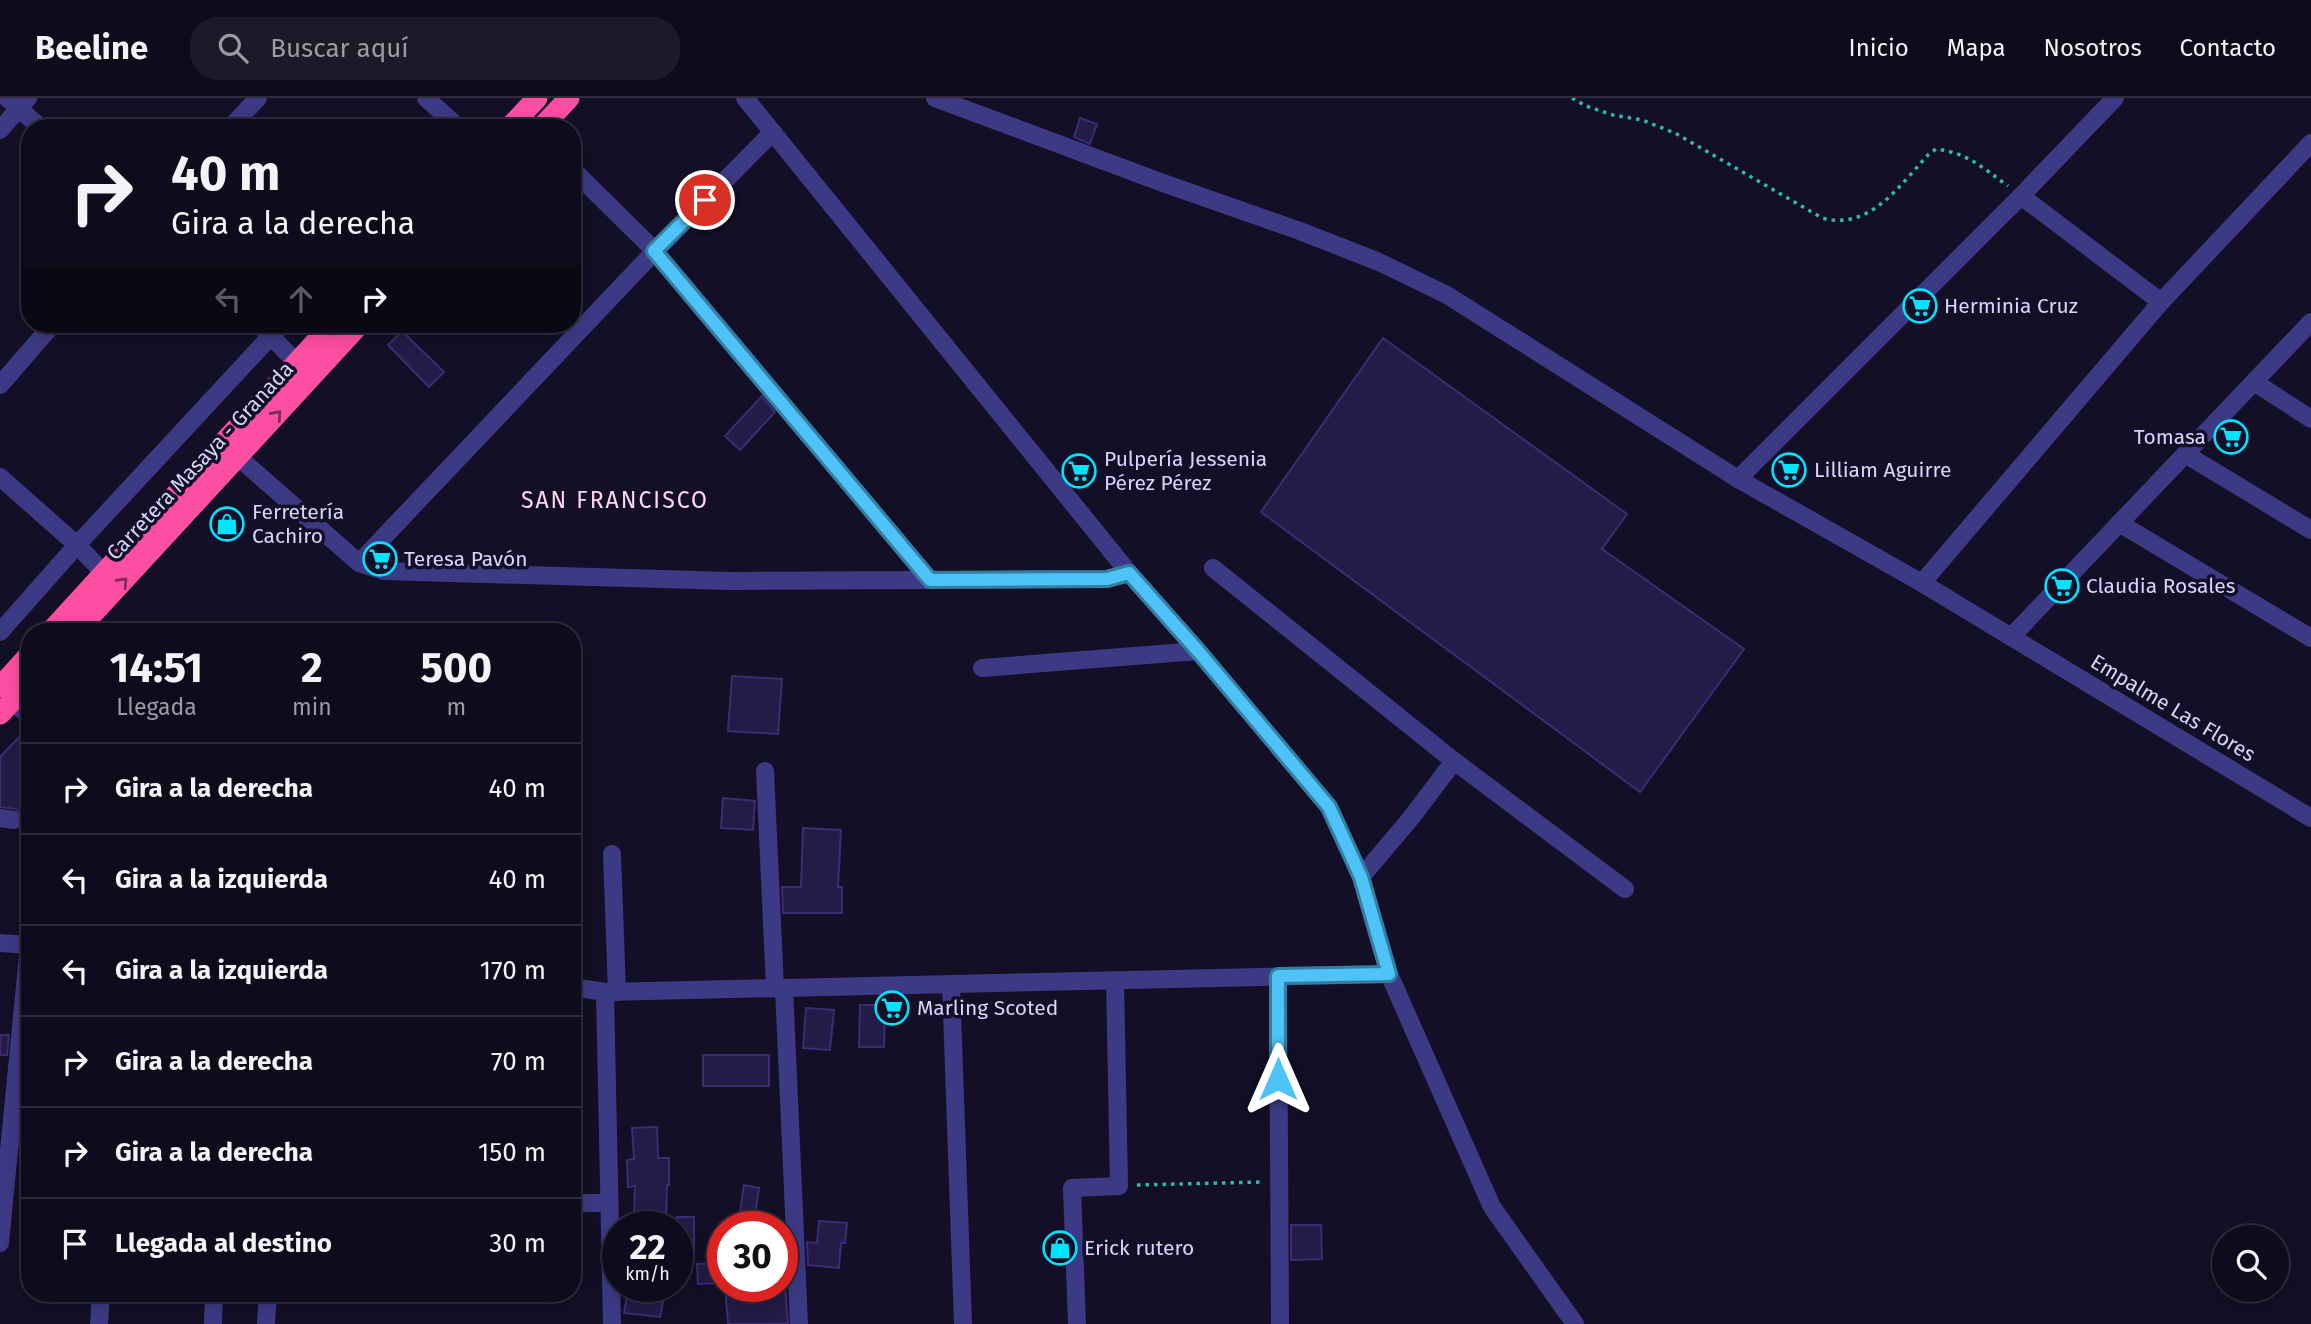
<!DOCTYPE html>
<html lang="es">
<meta charset="utf-8">
<style>
body{margin:0;font-family:"Fira Sans",sans-serif;background:#1c1929;color:#f1f3f6;height:100vh;display:flex;flex-direction:column;font-size:26px;white-space:nowrap}
*{box-sizing:border-box;margin:0}
p{font-size:23px;color:#9b9ba3}
.icon{flex:none;width:38px;height:38px;fill:none;stroke:currentColor;stroke-width:2;stroke-linecap:round;stroke-linejoin:round}
.map{position:relative;flex:1;overflow:hidden}
.details{position:absolute;left:21px;top:525px;width:560px;height:679px;display:flex;flex-direction:column;background:#0e0b1c;border-radius:28px;box-shadow:0 4px 18px #0003,0 0 0 2px #2e2b3b}
.details>*{flex:none}
.hud{position:absolute;left:21px;top:21px;width:560px;height:214px;border-radius:28px;box-shadow:0 4px 18px #0003,0 0 0 2px #2e2b3b;background:#0e0b1c;color:#f1f3f6;overflow:hidden}
.fabs{position:absolute;left:2212px;top:1127px;display:grid;gap:14px}
.fabs a{display:grid;place-items:center;width:77px;height:77px;border-radius:50%;background:#0e0b1c;box-shadow:0 4px 18px #0003,0 0 0 2px #2e2b3b;font-size:35px}
.speed{position:absolute;left:602px;top:1113px;display:flex;gap:14px;font-size:35px;font-weight:700;text-align:center}
.speed>*{display:grid;place-content:center;width:91px;height:91px;border-radius:50%;background:#0e0b1c;box-shadow:0 4px 18px #0003,0 0 0 2px #2e2b3b;line-height:1}
.speed small{font-size:18px;font-weight:400}
.speed .limit{border:10px solid #d22;background:#fff;color:#111}
.pin{position:absolute;display:grid;place-items:center;width:60px;height:60px;color:#fff;margin:-30px;border:4px solid #fff;border-radius:50%;box-shadow:0 2px 7px #0007}
.me{position:absolute;width:77px;margin:-38px;rotate:0deg;stroke-linejoin:round;filter:drop-shadow(0 0 5px #0008)}
.turn{display:flex;align-items:center;gap:24px;height:147px;padding:0 35px;font-size:32px}
.turn .icon{width:91px;height:91px;stroke-width:2.5}
.turn b{display:block;font-size:49px;line-height:60px}
.lanes{display:flex;align-items:center;height:66px;padding:0 35px;background:#0003;justify-content:center;gap:35px;direction:ltr}
.lanes .off{opacity:.35}
.eta{display:flex;justify-content:space-evenly;align-items:center;height:119px;text-align:center}
.eta b{font-size:42px;font-weight:700;line-height:49px}
ul{padding:0;list-style:none}
li{display:flex;align-items:center;gap:21px;height:91px;padding:0 35px;border-top:2px solid #2e2b3b}
li div{flex:1}
li b{display:block;font-size:26px}
li em{font-style:normal}
header{display:flex;align-items:center;gap:42px;box-sizing:border-box;height:98px;padding:0 35px;background:#0e0b1c;border-bottom:2px solid #2e2b3b}
header strong{font-size:33px}
nav{display:flex;gap:38px;margin-inline-start:auto;font-size:24px}
.search{width:490px;height:63px;background:#1c1929;display:flex;align-items:center;gap:18px;box-sizing:border-box;padding:0 24px;border-radius:28px;color:#9b9ba3;font-size:26px}
.map>svg:first-child{display:block}
.building{fill:#241b47;stroke:#3b2d73;stroke-width:2}
.lines{fill:none;stroke-linecap:round;stroke-linejoin:round}
.path{stroke:#2fb8b0;stroke-width:3.5;stroke-dasharray:3.5 5;stroke-linecap:butt}
.minor{stroke:#3d3a85;stroke-width:18}
.highway{stroke:#ff4fa3;stroke-width:21}
.oneway{stroke:#7d2c5e}
.route-casing{stroke:#337fa1;stroke-width:18}
.route{stroke:#4fc3f7;stroke-width:12}
.labels{text-anchor:middle;stroke-width:7;stroke-linejoin:round;paint-order:stroke}
.poi-label{font-size:21px;fill:#d9d4ff;stroke:#130f26;text-anchor:start}
.street-label{font-size:21px;fill:#d9d4ff;stroke:#130f26}
.neighbourhood-label{font-size:23px;letter-spacing:2px;fill:#ffd6f0;stroke:#130f26}
</style>
<header>
<strong>Beeline</strong>
<div class="search"><svg class="icon" aria-label="search" viewBox="0 0 24 24"><circle cx="10" cy="10" r="6"/><path d="M15 15l6 6"/></svg>Buscar aquí</div>
<nav><a>Inicio</a><a>Mapa</a><a>Nosotros</a><a>Contacto</a></nav>
</header>
<div class="map">
<svg width="2311" height="1226" viewBox="0 0 2311 1226">
<rect width="100%" height="100%" fill="#130f26"/>
<!-- building -->
<g class="building">
<path d="M 1080,20 L 1097,26 L 1090,46 L 1074,39 Z"/>
<path d="M 402,233 L 444,274 L 429,289 L 388,247 Z"/>
<path d="M 1383,240 L 1627,416 L 1602,451 L 1744,551 L 1640,694 L 1261,414 Z"/>
<path d="M 762,298 L 775,314 L 740,352 L 725,338 Z"/>
<path d="M 732,578 L 782,581 L 778,636 L 728,633 Z"/>
<path d="M 22,636 L 30,643 L 30,717 L 24,717 L 16,711 L 0,709 L 0,659 Z"/>
<path d="M 723,700 L 755,703 L 753,732 L 721,730 Z"/>
<path d="M 803,730 L 841,732 L 838,789 L 842,789 L 842,815 L 783,815 L 782,789 L 801,789 Z"/>
<path d="M 860,907 L 885,907 L 884,949 L 859,949 Z"/>
<path d="M 806,910 L 834,912 L 830,952 L 803,950 Z"/>
<path d="M 0,937 L 9,937 L 7,957 L 0,957 Z"/>
<rect x="703" y="957" width="66" height="31"/>
<path d="M 657,1029 L 658,1060 L 669,1060 L 669,1087 L 667,1087 L 666,1129 L 641,1129 L 641,1117 L 634,1117 L 635,1088 L 628,1089 L 627,1062 L 634,1061 L 632,1030 Z"/>
<path d="M 744,1087 L 759,1090 L 755,1117 L 740,1114 Z"/>
<rect x="677" y="1119" width="17" height="35"/>
<path d="M 819,1123 L 847,1125 L 845,1145 L 841,1145 L 839,1170 L 808,1167 L 807,1144 L 817,1145 Z"/>
<path d="M 1291,1127 L 1321,1127 L 1322,1161 L 1291,1162 Z"/>
<path d="M 723,1165 L 723,1185 L 698,1186 L 697,1166 Z"/>
<path d="M 725,1188 L 785,1188 L 788,1226 L 728,1226 Z"/>
<path d="M 627,1199 L 663,1204 L 660,1219 L 624,1215 Z"/>
</g>
<g class="lines">
<!-- path -->
<g class="path">
<path d="M 1572,0 L 1586,8 L 1613,17 L 1642,22 L 1675,35 L 1822,120 C 1870,133 1899,88 1928,57 L 1936,51 C 1968,55 1983,70 2008,88"/>
<path d="M 1137,1087 L 1263,1084"/>
</g>
<!-- minor -->
<g class="minor">
<path d="M 7,0 L 41,30"/>
<path d="M 426,0 L 459,30"/>
<path d="M 745,0 L 1129,475 L 1198,553 L 1329,709 L 1361,779 L 1389,876 L 1492,1109 L 1575,1226"/>
<path d="M 935,0 L 1163,85 L 1300,133 L 1379,164 L 1447,197 L 1738,381 L 1922,485 L 2311,720"/>
<path d="M 230,30 L 258,0"/>
<path d="M 0,32 L 28,0"/>
<path d="M 572,71 L 655,153 L 930,482"/>
<path d="M 2021,98 L 2161,204"/>
<path d="M 259,226 L 297,265"/>
<path d="M 2254,284 L 2311,321"/>
<path d="M 0,287 L 53,226"/>
<path d="M 2185,356 L 2311,432"/>
<path d="M 238,359 L 359,465 L 384,473 L 730,483 L 1107,481 L 1129,475"/>
<path d="M 0,379 L 77,447 L 103,474"/>
<path d="M 1738,381 L 2021,98 L 2115,0"/>
<path d="M 2119,425 L 2311,540"/>
<path d="M 359,465 L 655,153 L 773,34"/>
<path d="M 1213,470 L 1454,663 L 1411,720 L 1361,779"/>
<path d="M 1922,485 L 2161,204 L 2311,45"/>
<path d="M 0,534 L 77,447 L 282,226"/>
<path d="M 2011,539 L 2311,224"/>
<path d="M 982,570 L 1198,553"/>
<path d="M 10,604 L 30,617"/>
<path d="M 1454,663 L 1625,791"/>
<path d="M 765,673 L 775,890"/>
<path d="M 0,720 L 14,722"/>
<path d="M 612,756 L 617,894"/>
<path d="M 0,845 L 30,847"/>
<path d="M 1278,878 L 1280,1226"/>
<path d="M 951,886 L 963,1226"/>
<path d="M 572,889 L 605,894 L 1389,876"/>
<path d="M 784,890 L 799,1226"/>
<path d="M 605,894 L 612,1226"/>
<path d="M 572,1105 L 609,1105"/>
<path d="M 0,1145 L 29,847"/>
<path d="M 99,1226 L 101,1195"/>
<path d="M 213,1226 L 214,1195"/>
<path d="M 266,1226 L 268,1195"/>
<path d="M 1077,1226 L 1072,1090 L 1119,1088 L 1115,882"/>
</g>
<!-- highway -->
<g class="highway">
<path d="M 509,30 L 537,0"/>
<path d="M 541,30 L 569,0"/>
<path d="M 50,534 L 332,226"/>
<path d="M 76,534 L 360,226"/>
<path d="M 0,589 L 30,556"/>
<path d="M 0,616 L 30,584"/>
</g>
</g>
<!-- one-way arrows -->
<defs><path id="oneway-chevron" d="M-2-3.5L2.5 0L-2 3.5" fill="none" stroke-width="1.6" stroke-linecap="round" stroke-linejoin="round" transform="scale(1.75)"/></defs>
<g class="oneway">
<use href="#oneway-chevron" transform="translate(277 317) rotate(-48)"/>
<use href="#oneway-chevron" transform="translate(123 484) rotate(-47)"/>
</g>
<g class="lines">
<defs>
<path id="route" d="M 705,102 L 654,153 L 930,482 L 1107,481 L 1129,475 L 1198,553 L 1329,709 L 1361,779 L 1389,876 L 1278,878 L 1278,981"/>
</defs>
<!-- route casing -->
<use href="#route" class="route-casing"/>
<!-- route -->
<use href="#route" class="route"/>
</g>
<!-- icons -->
<defs>
<symbol id="supermarket-ring" viewBox="-11 -11 22 22"><circle r="9.5" fill="#130f26" stroke="#00e5ff" stroke-width="1.5"/><path d="M-6-5.5h2.5l.6 2H6L4.5 2H-2.5L-4.4-4H-6ZM-1.5 3.2a1.3 1.3 0 1 0 .1 0ZM3 3.2a1.3 1.3 0 1 0 .1 0Z" fill="#00e5ff"/></symbol>
<symbol id="shop-ring" viewBox="-11 -11 22 22"><circle r="9.5" fill="#130f26" stroke="#00e5ff" stroke-width="1.5"/><path d="M-5-2.5h2.3a2.7 3.5 0 0 1 5.4 0H5L5.5 6h-11ZM-1.5-2.5h3a1.5 2.3 0 0 0-3 0Z" fill="#00e5ff"/></symbol>
</defs>
<g fill-rule="evenodd">
<use href="#supermarket-ring" x="1901" y="189" width="38" height="38"/>
<use href="#supermarket-ring" x="2212" y="320" width="38" height="38"/>
<use href="#supermarket-ring" x="1770" y="353" width="38" height="38"/>
<use href="#supermarket-ring" x="1060" y="354" width="38" height="38"/>
<use href="#shop-ring" x="208" y="407" width="38" height="38"/>
<use href="#supermarket-ring" x="361" y="442" width="38" height="38"/>
<use href="#supermarket-ring" x="2043" y="469" width="38" height="38"/>
<use href="#supermarket-ring" x="873" y="891" width="38" height="38"/>
<use href="#shop-ring" x="1041" y="1131" width="38" height="38"/>
</g>
<g class="labels">
<!-- poi labels -->
<g class="poi-label">
<text x="1944" y="215">Herminia Cruz</text>
<text x="2206" y="346" text-anchor="end">Tomasa</text>
<text x="1104" y="368">Pulpería Jessenia<tspan x="1104" dy="24">Pérez Pérez</tspan></text>
<text x="1814" y="379">Lilliam Aguirre</text>
<text x="252" y="421">Ferretería<tspan x="252" dy="24">Cachiro</tspan></text>
<text x="404" y="468">Teresa Pavón</text>
<text x="2086" y="495">Claudia Rosales</text>
<text x="917" y="917">Marling Scoted</text>
<text x="1084" y="1157">Erick rutero</text>
</g>
<!-- street labels -->
<g class="street-label">
<text transform="translate(200 363) rotate(-47)" y="7">Carretera Masaya - Granada</text>
<text transform="translate(2173 610) rotate(31)" y="7">Empalme Las Flores</text>
</g>
<!-- neighbourhood labels -->
<g class="neighbourhood-label">
<text x="615" y="410">SAN FRANCISCO</text>
</g>
</g>
</svg>
<div class="fabs">
<a><svg class="icon" aria-label="search" viewBox="0 0 24 24"><circle cx="10" cy="10" r="6"/><path d="M15 15l6 6"/></svg></a>
</div>
<div class="speed"><div>22<small>km/h</small></div><div class="limit">30</div></div>
<div class="pin" style="left:705px;top:102px;background:#d93025"><svg class="icon" aria-label="arrive" viewBox="0 0 24 24"><path d="M6 21V4h12l-3 4 3 4H6"/></svg></div>
<svg class="me" style="left:1278px;top:981px" viewBox="-20 -20 40 40"><path d="M0-17L14 15 0 8-14 15z" fill="#4fc3f7" stroke="#fff" stroke-width="4"/></svg>
<div class="hud">
<div class="turn"><svg class="icon" aria-label="right" viewBox="0 0 24 24"><path d="M7 20v-9h11M14 6l5 5-5 5"/></svg><div><b>40 m</b>Gira a la derecha</div></div>
<div class="lanes"><svg class="icon off" aria-label="left" viewBox="0 0 24 24"><path d="M17 20v-9H6M10 6l-5 5 5 5"/></svg><svg class="icon off" aria-label="ahead" viewBox="0 0 24 24"><path d="M12 20V5M6 11l6-6 6 6"/></svg><svg class="icon" aria-label="right" viewBox="0 0 24 24"><path d="M7 20v-9h11M14 6l5 5-5 5"/></svg></div>
</div>
<section class="details">
<div class="eta">
<div><b>14:51</b><p>Llegada</p></div>
<div><b>2</b><p>min</p></div>
<div><b>500</b><p>m</p></div>
</div>
<ul>
<li><svg class="icon" aria-label="right" viewBox="0 0 24 24"><path d="M7 20v-9h11M14 6l5 5-5 5"/></svg><div><b>Gira a la derecha</b></div><em>40 m</em></li>
<li><svg class="icon" aria-label="left" viewBox="0 0 24 24"><path d="M17 20v-9H6M10 6l-5 5 5 5"/></svg><div><b>Gira a la izquierda</b></div><em>40 m</em></li>
<li><svg class="icon" aria-label="left" viewBox="0 0 24 24"><path d="M17 20v-9H6M10 6l-5 5 5 5"/></svg><div><b>Gira a la izquierda</b></div><em>170 m</em></li>
<li><svg class="icon" aria-label="right" viewBox="0 0 24 24"><path d="M7 20v-9h11M14 6l5 5-5 5"/></svg><div><b>Gira a la derecha</b></div><em>70 m</em></li>
<li><svg class="icon" aria-label="right" viewBox="0 0 24 24"><path d="M7 20v-9h11M14 6l5 5-5 5"/></svg><div><b>Gira a la derecha</b></div><em>150 m</em></li>
<li><svg class="icon" aria-label="arrive" viewBox="0 0 24 24"><path d="M6 21V4h12l-3 4 3 4H6"/></svg><div><b>Llegada al destino</b></div><em>30 m</em></li>
</ul>
</section>
</div>
